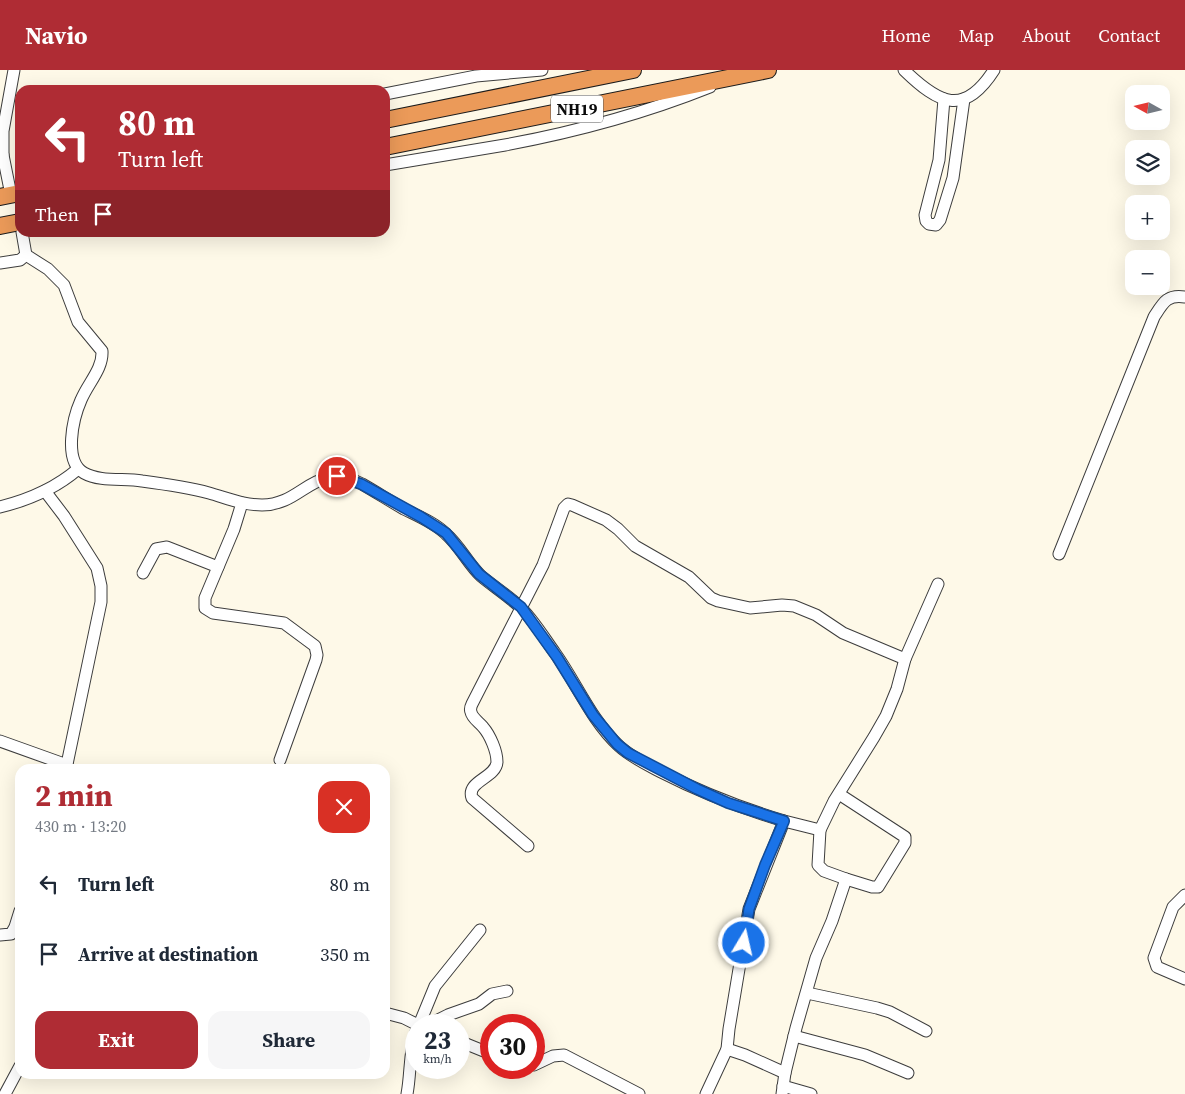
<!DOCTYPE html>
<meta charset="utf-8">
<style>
body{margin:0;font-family:"Source Serif 4",serif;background:#f6f6f7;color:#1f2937;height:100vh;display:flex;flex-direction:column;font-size:19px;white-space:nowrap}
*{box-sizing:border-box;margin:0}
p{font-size:16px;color:#747a83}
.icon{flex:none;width:28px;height:28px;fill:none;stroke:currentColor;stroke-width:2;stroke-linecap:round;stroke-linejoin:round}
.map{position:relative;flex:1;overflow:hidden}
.details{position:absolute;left:15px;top:694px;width:375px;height:315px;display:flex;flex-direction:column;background:#fff;border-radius:15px;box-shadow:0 5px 20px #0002}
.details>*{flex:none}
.hud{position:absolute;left:15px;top:15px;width:375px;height:152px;border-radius:15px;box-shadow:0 5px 20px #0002;background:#af2c34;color:#fff;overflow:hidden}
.needle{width:32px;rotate:278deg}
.buttons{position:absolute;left:1125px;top:15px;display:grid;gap:10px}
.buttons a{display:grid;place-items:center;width:45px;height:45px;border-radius:10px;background:#fff;box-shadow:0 5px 20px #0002;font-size:25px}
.speed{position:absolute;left:405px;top:944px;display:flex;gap:10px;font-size:25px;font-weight:700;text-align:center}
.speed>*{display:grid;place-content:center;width:65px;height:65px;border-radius:50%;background:#fff;box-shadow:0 5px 20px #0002;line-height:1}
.speed small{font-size:12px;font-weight:400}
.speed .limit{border:8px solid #d22;background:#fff;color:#111}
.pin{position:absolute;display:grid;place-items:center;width:42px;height:42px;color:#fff;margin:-21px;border:2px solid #fff;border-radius:50%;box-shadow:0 1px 5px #0007}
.me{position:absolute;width:55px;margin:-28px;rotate:9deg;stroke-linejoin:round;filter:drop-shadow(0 0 4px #0008)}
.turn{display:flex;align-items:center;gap:18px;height:105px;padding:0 20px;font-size:22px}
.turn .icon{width:65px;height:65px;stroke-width:2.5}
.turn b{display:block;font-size:35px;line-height:42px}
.then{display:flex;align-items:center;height:48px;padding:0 20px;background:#0003;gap:10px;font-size:19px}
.round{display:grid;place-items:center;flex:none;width:52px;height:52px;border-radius:15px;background:#f6f6f7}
.headline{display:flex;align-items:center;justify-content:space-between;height:85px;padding:0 20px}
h1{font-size:30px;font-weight:700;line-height:38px;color:#af2c34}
.action{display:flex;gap:10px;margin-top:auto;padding:10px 20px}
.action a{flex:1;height:58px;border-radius:15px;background:#af2c34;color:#fff;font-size:20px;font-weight:700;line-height:58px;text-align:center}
.action a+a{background:#f6f6f7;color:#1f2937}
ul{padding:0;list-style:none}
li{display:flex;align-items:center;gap:15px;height:70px;padding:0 20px}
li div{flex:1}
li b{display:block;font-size:19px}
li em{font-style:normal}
header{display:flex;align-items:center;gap:30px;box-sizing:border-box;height:70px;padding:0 25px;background:#af2c34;color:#fff}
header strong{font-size:24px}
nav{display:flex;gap:28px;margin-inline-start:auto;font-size:18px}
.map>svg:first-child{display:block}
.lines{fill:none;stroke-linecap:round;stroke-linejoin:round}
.minor-casing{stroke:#3d3d3d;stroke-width:13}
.highway-casing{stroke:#1b1b1b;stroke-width:18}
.minor{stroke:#fff;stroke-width:11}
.highway{stroke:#eb9a59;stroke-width:16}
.route-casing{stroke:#114b97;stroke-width:12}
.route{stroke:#1a73e8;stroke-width:9}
.labels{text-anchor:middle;stroke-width:5;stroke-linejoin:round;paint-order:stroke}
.shield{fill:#fff;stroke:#545454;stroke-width:1}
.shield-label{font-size:16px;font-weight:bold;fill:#0a0a0a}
</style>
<header>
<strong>Navio</strong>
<nav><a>Home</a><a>Map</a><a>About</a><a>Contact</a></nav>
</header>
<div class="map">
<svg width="1185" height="1024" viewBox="0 0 1185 1024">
<rect width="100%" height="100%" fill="#fef9e8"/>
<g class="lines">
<defs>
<g id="minor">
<path d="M 904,0 C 939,34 964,47 994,0"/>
<path d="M 385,24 L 476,6 L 542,0"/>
<path d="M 944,29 L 939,90 L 925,145 L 926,151 L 929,154 L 936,155 L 940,150 L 953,108 L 964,29"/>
<path d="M 3,85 L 3,61 L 14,0"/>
<path d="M 0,86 L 3,85 L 11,125"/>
<path d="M 385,95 C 425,88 465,82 505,75 C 575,62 645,43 710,17"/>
<path d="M 26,185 L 48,199 L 64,215 L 78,252 L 102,281 C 103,299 88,313 81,330 C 73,348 63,391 84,403 C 100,412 124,408 142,411 C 165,414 187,417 209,423 C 227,428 243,435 262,435 C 304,435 313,390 362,414 C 376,422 390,431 404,439 C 418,446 435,453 446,464 C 460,476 468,494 481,506 C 493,516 507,525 519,536 C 533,549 544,568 555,583 C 577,614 591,650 619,676 C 631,687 646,694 661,702 C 700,722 741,738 784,751 L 749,839 L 729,959 L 727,979 L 706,1024"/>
<path d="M 0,193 L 20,190 L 26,185 L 22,162"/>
<path d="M 45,421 L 64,446 L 97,498 L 101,516 L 101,532 L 66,699"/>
<path d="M 242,433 L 234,459 L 205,528 L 205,538 L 213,543 L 284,553 L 315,576 L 317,585 L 316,590 L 280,690"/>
<path d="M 0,437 C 28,430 56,418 78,399"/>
<path d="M 1059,484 L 1154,247 C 1163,233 1167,224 1185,227"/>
<path d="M 143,503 L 156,479 L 167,477 L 218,497"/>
<path d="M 0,671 L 67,695"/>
<path d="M 839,724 L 905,767 L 905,773 L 878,817 L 872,817 L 846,809"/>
<path d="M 784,751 L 820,760 L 834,731 L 874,667 L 886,646 L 897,619 L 905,589 L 938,514"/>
<path d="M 528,776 L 472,728 C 466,711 496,708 497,692 C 497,681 490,665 483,657 C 479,652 472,648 471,642 C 470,640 471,636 472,634 L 543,495 L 564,438 L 568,434 L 572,435 L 606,450 L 618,459 L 635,476 L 689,507 L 711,528 L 718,531 L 750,538 L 782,535 L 794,536 L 816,545 L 843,563 L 905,589"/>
<path d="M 1185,825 L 1173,837 L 1154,888 L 1157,897 L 1185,909"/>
<path d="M 0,865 L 11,864 L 15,857 L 20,841"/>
<path d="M 807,923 L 877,938 L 890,942 L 926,961"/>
<path d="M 385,943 L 404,948 L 418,955"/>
<path d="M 419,955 L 435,916 L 480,860"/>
<path d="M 428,955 L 448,945 L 479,934 L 492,924 L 507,921"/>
<path d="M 794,966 L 865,985 L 908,1003"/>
<path d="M 459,971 L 491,984"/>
<path d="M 727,979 L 745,985 L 785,1003"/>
<path d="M 534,995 L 553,986 L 564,985 L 639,1024"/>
<path d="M 783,1016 L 811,1024"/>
<path d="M 5,1024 L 20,996"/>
<path d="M 407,1024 C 411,1003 409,982 416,962"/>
<path d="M 782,1024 L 785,1003 L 796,958 L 816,888 L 832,851 L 846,809 L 824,801 L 818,795 L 820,760"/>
</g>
<g id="highway">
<path d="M 385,50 L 633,0"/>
<path d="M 385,77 L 768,0"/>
<path d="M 0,127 L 20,123"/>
<path d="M 0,156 L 20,152"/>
</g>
</defs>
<!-- minor casing -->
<use href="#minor" class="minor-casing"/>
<!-- highway casing -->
<use href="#highway" class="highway-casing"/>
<!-- minor -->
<use href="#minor" class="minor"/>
<!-- highway -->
<use href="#highway" class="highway"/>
</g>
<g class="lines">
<defs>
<path id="route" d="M 337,406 L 361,414 L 421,447 L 446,463 L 479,504 L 521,537 L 557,587 L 593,645 L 617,674 L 628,683 L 697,719 L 728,733 L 784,751 L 765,795 L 749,839 L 744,873"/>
</defs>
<!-- route casing -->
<use href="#route" class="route-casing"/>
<!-- route -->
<use href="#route" class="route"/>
</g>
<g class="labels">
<!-- shield labels -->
<rect class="shield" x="551" y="25.5" width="52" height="27" rx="4"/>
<g class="shield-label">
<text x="577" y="45">NH19</text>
</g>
</g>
</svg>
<div class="buttons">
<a><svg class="needle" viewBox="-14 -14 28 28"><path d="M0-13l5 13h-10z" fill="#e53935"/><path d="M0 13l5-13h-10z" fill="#747a83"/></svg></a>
<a><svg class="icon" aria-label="layers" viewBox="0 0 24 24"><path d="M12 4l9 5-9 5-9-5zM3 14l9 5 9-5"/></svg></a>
<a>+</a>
<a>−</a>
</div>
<div class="speed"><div>23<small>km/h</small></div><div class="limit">30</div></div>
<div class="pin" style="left:337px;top:406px;background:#d93025"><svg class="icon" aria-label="arrive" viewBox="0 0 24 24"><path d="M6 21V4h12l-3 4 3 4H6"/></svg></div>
<svg class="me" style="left:744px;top:873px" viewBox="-20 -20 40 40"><circle r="17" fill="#1a73e8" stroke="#fff" stroke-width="3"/><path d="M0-11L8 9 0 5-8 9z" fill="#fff"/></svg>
<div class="hud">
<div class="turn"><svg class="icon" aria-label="left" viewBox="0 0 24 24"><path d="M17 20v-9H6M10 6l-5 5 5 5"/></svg><div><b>80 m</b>Turn left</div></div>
<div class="then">Then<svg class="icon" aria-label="arrive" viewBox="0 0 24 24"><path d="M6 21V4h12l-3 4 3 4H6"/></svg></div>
</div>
<section class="details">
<div class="headline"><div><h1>2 min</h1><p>430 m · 13:20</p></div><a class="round" style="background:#d93025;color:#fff"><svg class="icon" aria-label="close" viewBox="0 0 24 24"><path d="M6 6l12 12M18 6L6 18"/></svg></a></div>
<ul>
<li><svg class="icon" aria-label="left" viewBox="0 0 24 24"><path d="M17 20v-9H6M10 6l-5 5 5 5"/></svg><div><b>Turn left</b></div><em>80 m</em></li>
<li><svg class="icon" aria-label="arrive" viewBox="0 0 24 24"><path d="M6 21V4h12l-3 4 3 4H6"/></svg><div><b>Arrive at destination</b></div><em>350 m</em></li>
</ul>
<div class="action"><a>Exit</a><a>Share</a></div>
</section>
</div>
